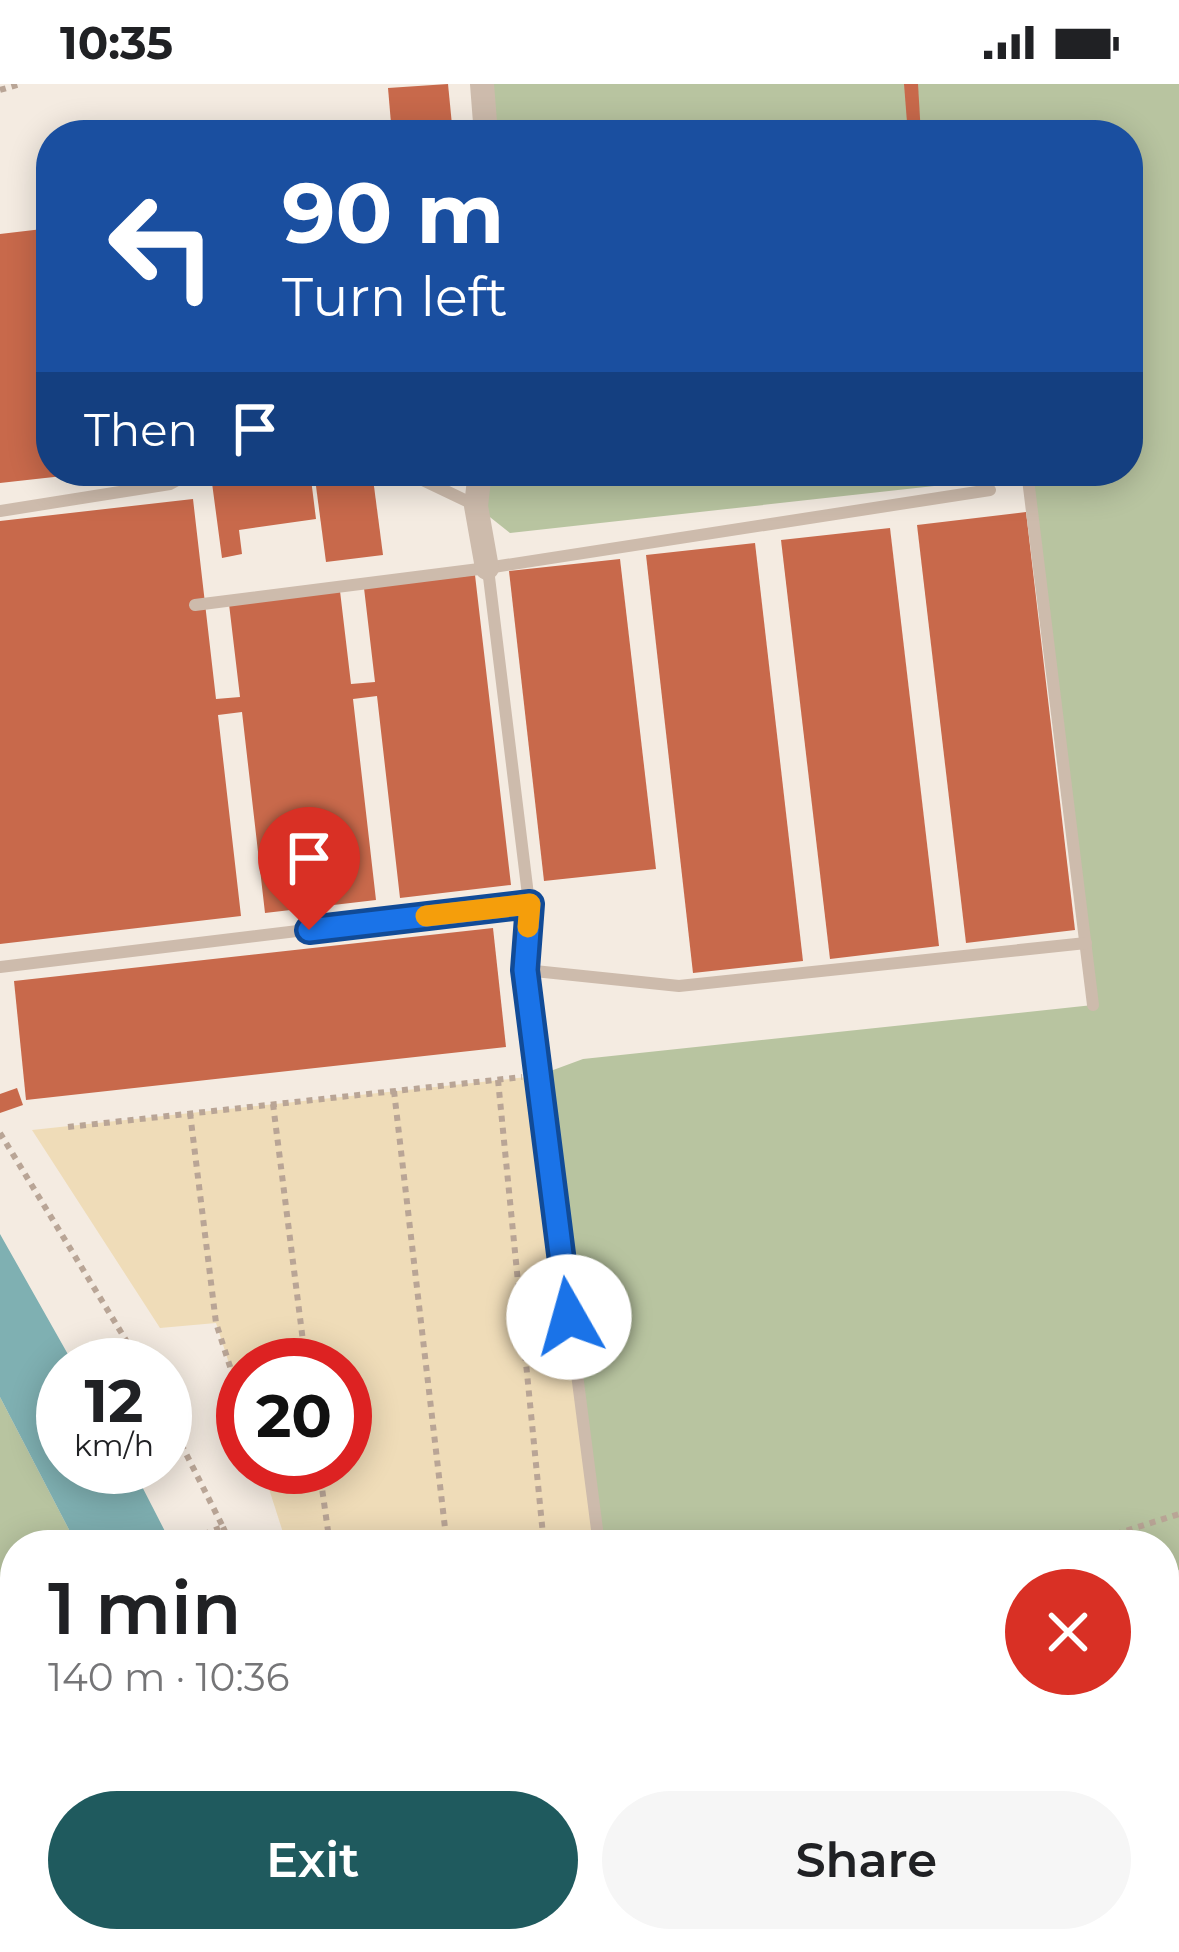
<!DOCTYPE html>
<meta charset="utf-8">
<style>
body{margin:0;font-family:Montserrat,sans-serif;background:#f6f6f6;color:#202124;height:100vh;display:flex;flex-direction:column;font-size:45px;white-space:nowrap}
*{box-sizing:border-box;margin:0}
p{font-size:39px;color:#757577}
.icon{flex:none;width:66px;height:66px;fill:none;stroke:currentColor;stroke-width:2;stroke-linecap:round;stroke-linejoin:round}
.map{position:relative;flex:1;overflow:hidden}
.panel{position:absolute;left:0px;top:1446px;width:1179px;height:423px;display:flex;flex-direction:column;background:#fff;border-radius:48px 48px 0 0;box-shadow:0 6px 30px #0003}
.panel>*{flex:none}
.top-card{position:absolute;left:36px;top:36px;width:1107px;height:366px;border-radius:48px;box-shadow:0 6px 30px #0003;background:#1a4fa0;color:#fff;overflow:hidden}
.speed{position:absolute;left:36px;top:1254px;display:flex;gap:24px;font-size:60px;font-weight:700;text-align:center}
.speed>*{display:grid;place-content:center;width:156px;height:156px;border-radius:50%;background:#fff;box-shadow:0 6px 30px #0003;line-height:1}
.speed small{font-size:30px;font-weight:400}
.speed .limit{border:18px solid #d22;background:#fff;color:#111}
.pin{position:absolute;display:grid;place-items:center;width:102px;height:102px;color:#fff;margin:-123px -51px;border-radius:50% 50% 50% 0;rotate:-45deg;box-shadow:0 0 12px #0007}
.pin .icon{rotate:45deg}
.me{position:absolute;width:132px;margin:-66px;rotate:353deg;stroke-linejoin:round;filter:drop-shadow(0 0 9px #0008)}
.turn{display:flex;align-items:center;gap:42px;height:252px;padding:0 48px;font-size:54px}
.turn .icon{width:156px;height:156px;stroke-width:2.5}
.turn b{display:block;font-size:84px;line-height:102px}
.then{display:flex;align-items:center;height:114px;padding:0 48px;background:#0003;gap:24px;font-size:45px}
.round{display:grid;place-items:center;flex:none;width:126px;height:126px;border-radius:63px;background:#f6f6f6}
.head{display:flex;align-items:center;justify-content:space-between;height:204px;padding:0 48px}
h1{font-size:72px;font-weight:600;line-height:90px}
.action{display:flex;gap:24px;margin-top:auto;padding:24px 48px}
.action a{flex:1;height:138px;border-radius:72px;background:#1f5a5e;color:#fff;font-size:48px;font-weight:600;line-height:138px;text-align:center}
.action a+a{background:#f6f6f6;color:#202124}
.status{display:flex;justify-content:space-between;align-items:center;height:84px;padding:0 60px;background:#fff;direction:ltr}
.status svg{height:33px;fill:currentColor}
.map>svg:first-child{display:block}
.green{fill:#b8c4a0}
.sand{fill:#efdcb8}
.water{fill:#7fb0b2}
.building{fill:#c8694b}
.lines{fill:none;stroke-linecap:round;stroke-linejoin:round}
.path{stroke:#b9a596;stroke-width:6;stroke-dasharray:6 6;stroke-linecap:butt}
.lane{stroke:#cdbbac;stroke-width:12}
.street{stroke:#cdbbac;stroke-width:24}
.route-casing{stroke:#114b97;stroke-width:30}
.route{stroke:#1a73e8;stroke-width:21}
.slow{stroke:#f59e0b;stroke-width:21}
</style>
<div class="status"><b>10:35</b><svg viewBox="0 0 49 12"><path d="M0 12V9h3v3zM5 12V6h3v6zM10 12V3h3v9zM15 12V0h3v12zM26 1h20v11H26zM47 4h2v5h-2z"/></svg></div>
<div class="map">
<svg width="1179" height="1868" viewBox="0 0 1179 1868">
<rect width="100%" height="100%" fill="#f4ebe1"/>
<!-- green -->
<g class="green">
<path d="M 482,0 L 1179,0 L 1179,1486 L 1164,1491 L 1164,1461 L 599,1461 L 537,992 L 583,975 L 1093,921 L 1025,392 L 510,449 L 476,422 L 480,387 L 1128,387 L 1128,51 L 486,51 Z"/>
<path d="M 0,1313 L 77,1461 L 15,1461 L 15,1854 L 214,1854 L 218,1868 L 0,1868 Z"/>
<path d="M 1164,1846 L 1179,1847 L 1179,1868 L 981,1868 L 992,1854 L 1164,1854 Z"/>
</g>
<!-- sand -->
<path class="sand" d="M 537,992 L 599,1461 L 287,1461 L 262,1383 L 345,1383 L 345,1281 L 243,1281 L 243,1323 L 216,1239 L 160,1244 L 32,1046 Z"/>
<!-- water -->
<g class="water">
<path d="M 0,1150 L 74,1281 L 63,1281 L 63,1383 L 132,1383 L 172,1461 L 77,1461 L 0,1313 Z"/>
<path d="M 228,1854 L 302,1854 L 307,1868 L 234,1868 Z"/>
</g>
<!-- building -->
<g class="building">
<path d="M 448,0 L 453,51 L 392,51 L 388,4 Z"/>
<path d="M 904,0 L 918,0 L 921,51 L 908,51 Z"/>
<path d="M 368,36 L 370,51 L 259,51 L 271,43 Z"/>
<path d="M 51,144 L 51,387 L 81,390 L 0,399 L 0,150 Z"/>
<path d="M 310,387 L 316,435 L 239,446 L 242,470 L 222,474 L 212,399 Z"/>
<path d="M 314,387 L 372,387 L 383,471 L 326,478 Z"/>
<path d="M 193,415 L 216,615 L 240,613 L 229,520 L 340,507 L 351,600 L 375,598 L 364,504 L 475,491 L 511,801 L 400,814 L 377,612 L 353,615 L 376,816 L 265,829 L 242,628 L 218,631 L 241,832 L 0,860 L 0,437 Z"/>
<path d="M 1026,428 L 1075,846 L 966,859 L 917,441 Z"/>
<path d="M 890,444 L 939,862 L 830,875 L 781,456 Z"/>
<path d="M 755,459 L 803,877 L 693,889 L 646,471 Z"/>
<path d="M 620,475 L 656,785 L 544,797 L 509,487 Z"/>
<path d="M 493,844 L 506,963 L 26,1016 L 14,897 Z"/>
<path d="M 17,1004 L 23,1021 L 0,1029 L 0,1010 Z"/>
</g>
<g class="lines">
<!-- path -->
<g class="path">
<path d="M 0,6 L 20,0"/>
<path d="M 498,996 L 544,1461"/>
<path d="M 394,1007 L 447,1461"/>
<path d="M 273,1020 L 306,1281"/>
<path d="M 190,1029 L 216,1239 L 243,1323"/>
<path d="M 68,1043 L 522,993"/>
<path d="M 0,1049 L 141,1281"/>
<path d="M 165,1328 L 223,1443 L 175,1461"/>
<path d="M 319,1383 L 330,1461"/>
<path d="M 223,1443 L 231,1461"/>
<path d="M 1081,1461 L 1179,1430"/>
<path d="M 1164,1521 L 1179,1516"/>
<path d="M 0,1531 L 15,1522"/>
<path d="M 0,1785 L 15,1789"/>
<path d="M 180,1854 L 185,1868"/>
<path d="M 645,1854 L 647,1868"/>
</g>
<!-- lane -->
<g class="lane">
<path d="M 404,387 L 475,421"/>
<path d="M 914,387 L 948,387"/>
<path d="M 1027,387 L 1093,921"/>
<path d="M 0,427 L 170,400 L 194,387"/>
<path d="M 488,485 L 529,819 L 525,886 L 599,1461"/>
<path d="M 195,521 L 487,484 L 990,406"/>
<path d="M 0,883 L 529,819"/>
<path d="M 525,886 L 679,902 L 1086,859"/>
</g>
<!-- street -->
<g class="street">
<path d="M 482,0 L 486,51"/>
<path d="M 480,387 L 476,422 L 487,484"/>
</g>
</g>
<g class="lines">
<defs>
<path id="route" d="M 309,846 L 530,820 L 525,886 L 569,1233"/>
</defs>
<!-- route casing -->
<use href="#route" class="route-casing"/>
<!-- route -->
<use href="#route" class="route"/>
<!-- slow -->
<path class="slow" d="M 426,832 L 530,820 L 528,843"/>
</g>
</svg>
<div class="speed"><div>12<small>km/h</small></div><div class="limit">20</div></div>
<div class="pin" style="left:309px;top:846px;background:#d93025"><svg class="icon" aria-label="arrive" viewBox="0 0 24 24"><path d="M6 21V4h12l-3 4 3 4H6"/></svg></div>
<svg class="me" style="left:569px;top:1233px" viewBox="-20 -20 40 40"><circle r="19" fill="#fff"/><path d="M0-13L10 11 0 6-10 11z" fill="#1a73e8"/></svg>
<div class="top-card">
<div class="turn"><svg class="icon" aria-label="left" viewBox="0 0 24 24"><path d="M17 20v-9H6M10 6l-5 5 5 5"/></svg><div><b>90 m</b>Turn left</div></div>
<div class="then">Then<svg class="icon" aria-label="arrive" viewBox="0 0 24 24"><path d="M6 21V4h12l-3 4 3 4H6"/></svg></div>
</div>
<section class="panel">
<div class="head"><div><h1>1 min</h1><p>140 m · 10:36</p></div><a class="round" style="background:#d93025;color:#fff"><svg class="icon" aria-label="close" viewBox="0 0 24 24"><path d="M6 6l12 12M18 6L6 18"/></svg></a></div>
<div class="action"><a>Exit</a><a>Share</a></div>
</section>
</div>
